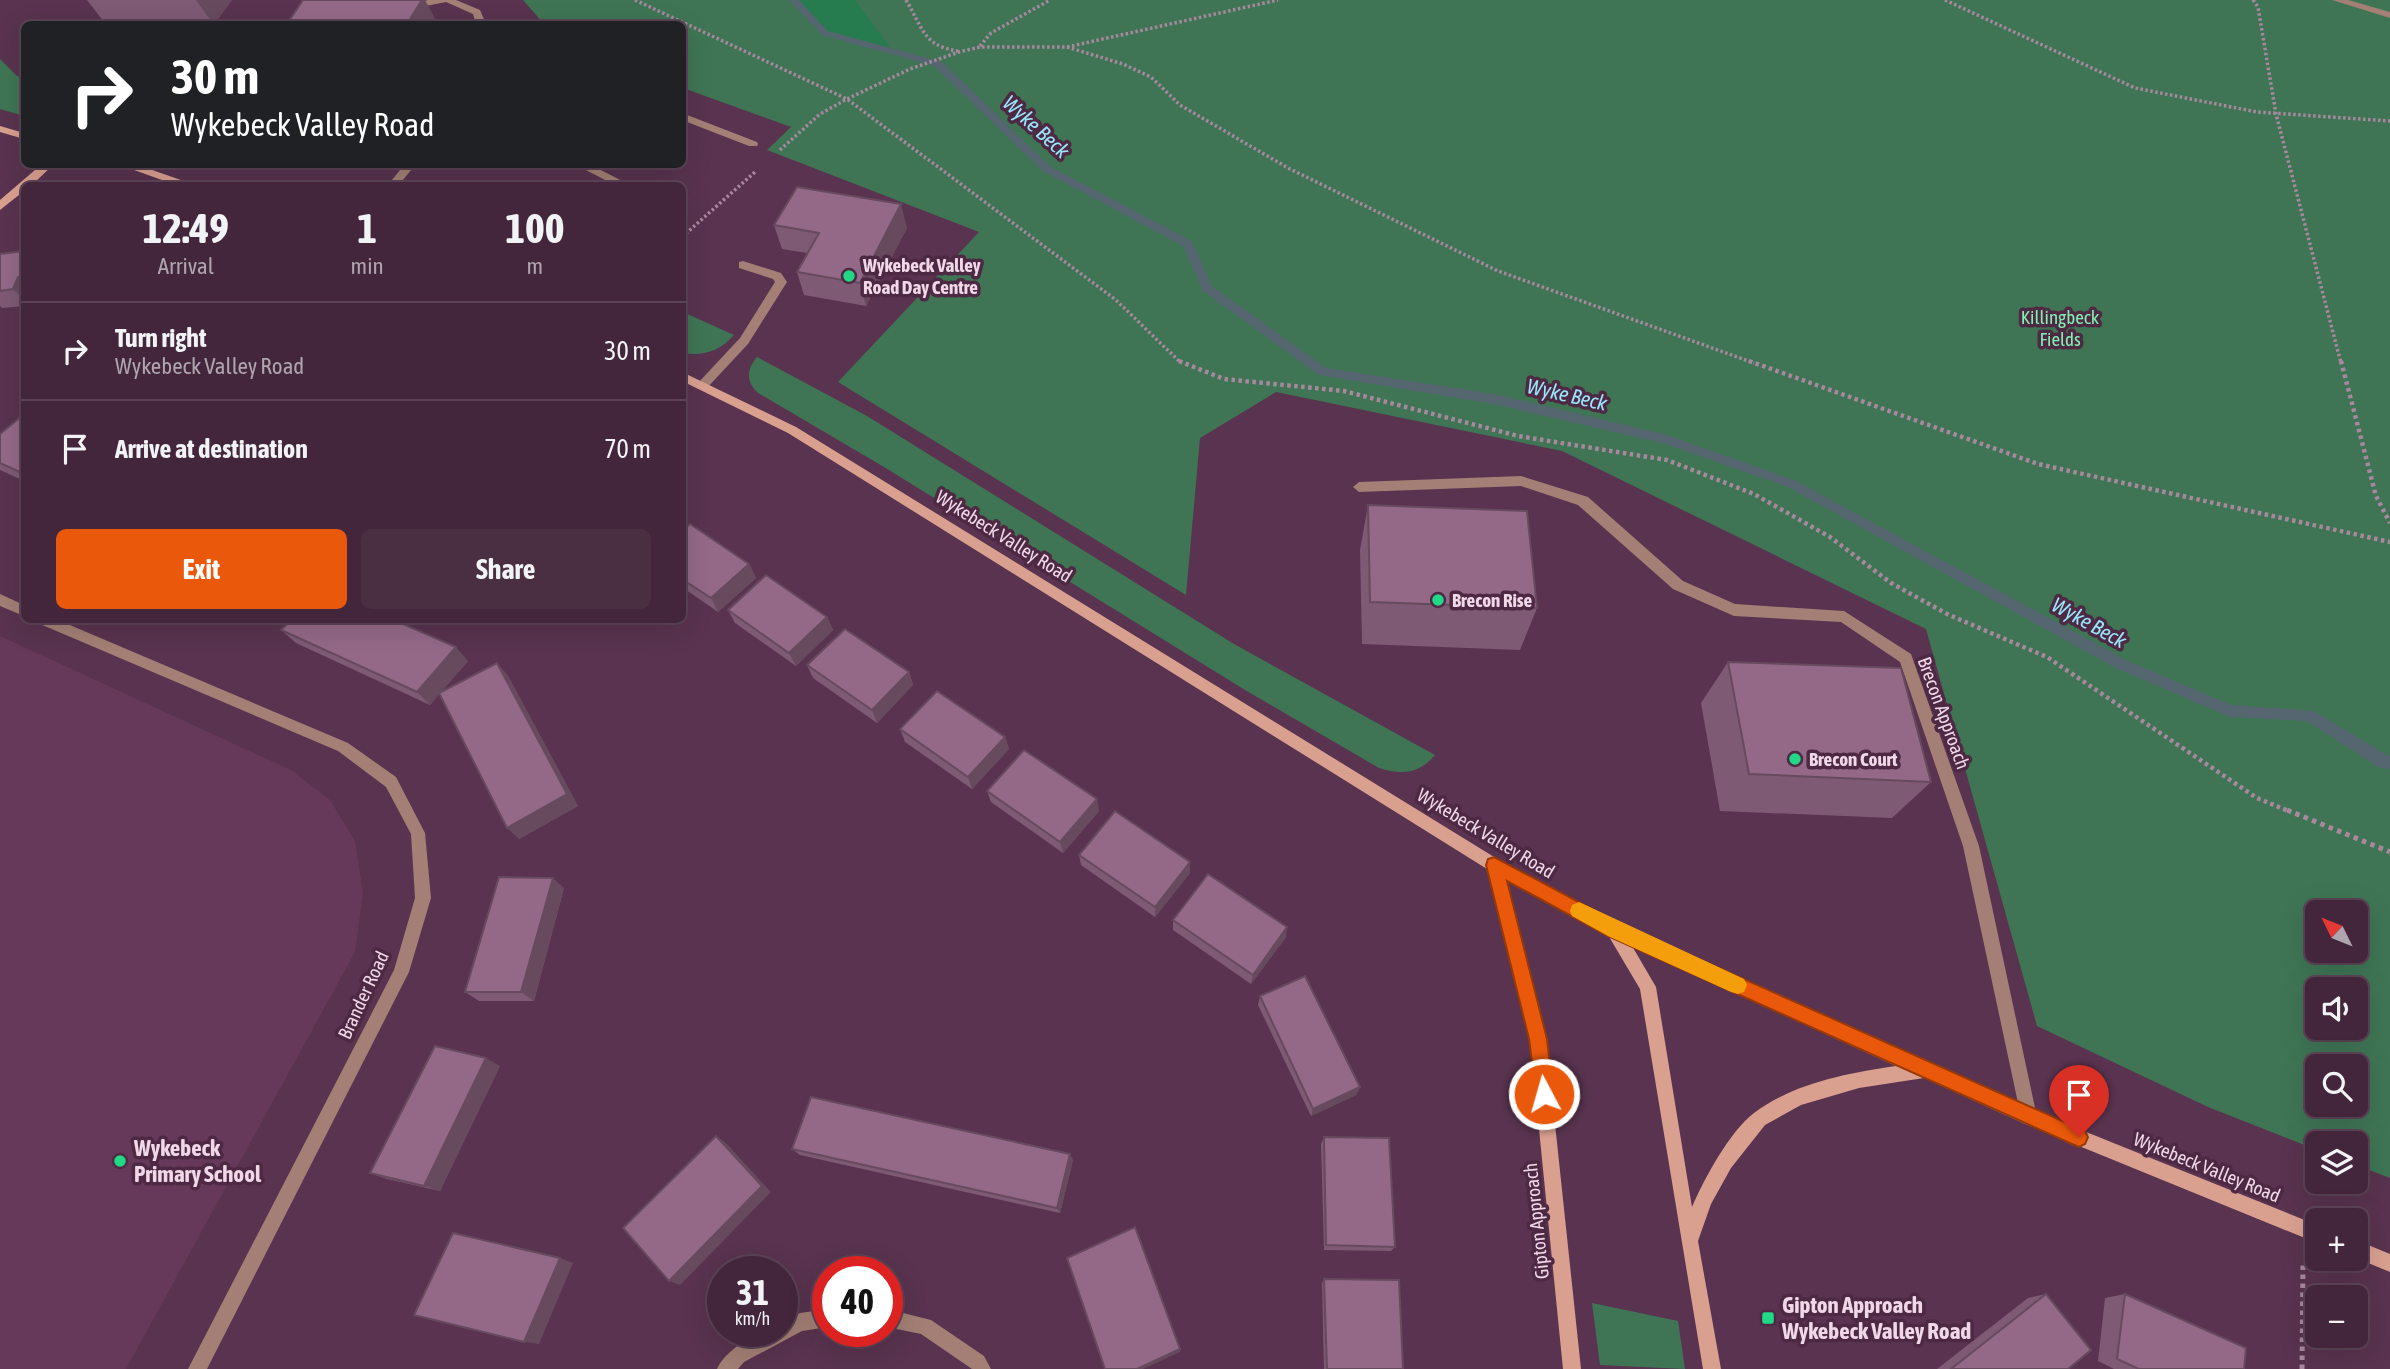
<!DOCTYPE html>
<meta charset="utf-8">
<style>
body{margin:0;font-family:"Asap Condensed",sans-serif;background:#4a2e42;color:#f1f3f6;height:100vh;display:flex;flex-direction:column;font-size:26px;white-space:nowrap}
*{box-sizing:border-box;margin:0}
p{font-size:23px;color:#afa5af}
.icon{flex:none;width:38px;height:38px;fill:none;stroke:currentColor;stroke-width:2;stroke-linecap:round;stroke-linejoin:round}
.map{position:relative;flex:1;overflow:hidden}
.side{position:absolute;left:21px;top:182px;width:665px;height:441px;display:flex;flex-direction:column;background:#43263b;border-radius:10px;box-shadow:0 7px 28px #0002,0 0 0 2px #5b4355}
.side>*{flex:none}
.banner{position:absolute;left:21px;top:21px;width:665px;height:147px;border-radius:10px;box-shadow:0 7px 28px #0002,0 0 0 2px #5b4355;background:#202124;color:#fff;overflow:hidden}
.needle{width:46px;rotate:313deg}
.buttons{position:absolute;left:2305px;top:900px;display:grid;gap:14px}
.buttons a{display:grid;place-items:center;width:63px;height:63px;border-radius:10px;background:#43263b;box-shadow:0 7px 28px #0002,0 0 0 2px #5b4355;font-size:35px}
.speed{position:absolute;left:707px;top:1256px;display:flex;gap:14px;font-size:35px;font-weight:700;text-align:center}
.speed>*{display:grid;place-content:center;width:91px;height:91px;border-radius:50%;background:#43263b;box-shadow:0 7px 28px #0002,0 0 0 2px #5b4355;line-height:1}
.speed small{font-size:18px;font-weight:400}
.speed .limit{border:10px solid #d22;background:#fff;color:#111}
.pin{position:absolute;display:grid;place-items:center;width:60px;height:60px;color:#fff;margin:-72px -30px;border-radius:50% 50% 50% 0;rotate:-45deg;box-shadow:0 0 7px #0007}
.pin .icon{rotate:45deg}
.me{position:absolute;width:77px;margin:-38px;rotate:354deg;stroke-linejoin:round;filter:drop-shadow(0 0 5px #0008)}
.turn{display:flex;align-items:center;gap:24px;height:147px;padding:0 35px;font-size:32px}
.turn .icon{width:91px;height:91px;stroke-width:2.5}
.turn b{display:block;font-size:49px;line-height:60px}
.eta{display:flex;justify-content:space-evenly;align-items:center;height:119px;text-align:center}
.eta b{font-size:42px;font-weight:700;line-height:49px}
.cta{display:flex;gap:14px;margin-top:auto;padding:14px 35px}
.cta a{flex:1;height:80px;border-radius:10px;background:#ea580c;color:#fff;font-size:28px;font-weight:700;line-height:80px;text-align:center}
.cta a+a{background:#4a2e42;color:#f1f3f6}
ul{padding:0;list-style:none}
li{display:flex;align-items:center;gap:21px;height:98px;padding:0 35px;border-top:2px solid #5b4355}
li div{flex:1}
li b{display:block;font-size:26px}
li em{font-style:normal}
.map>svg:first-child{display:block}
.built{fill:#66395a}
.green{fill:#3f7555;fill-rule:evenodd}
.forest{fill:#267b4f}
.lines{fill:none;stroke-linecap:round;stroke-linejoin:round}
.stream{fill:#556671;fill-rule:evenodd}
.path-far2{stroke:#a7889f;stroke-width:3.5;stroke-dasharray:2.5 2.5;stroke-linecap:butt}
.path-far1{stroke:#a7889f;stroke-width:4.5;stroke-dasharray:3.5 3.5;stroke-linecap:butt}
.path{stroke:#a7889f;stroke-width:5;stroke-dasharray:4.5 4.5;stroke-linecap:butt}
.lane{fill:#a37f75;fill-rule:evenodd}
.street{fill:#a37f75;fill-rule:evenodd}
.secondary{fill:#d9a090;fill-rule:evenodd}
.wall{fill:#7e5a74}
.shaded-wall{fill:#674a5e}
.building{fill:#936987;stroke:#674a5e;stroke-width:2}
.route{fill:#ea580c;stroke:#983908;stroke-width:2}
.slow{fill:#f59e0b}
.poi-dot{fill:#21d887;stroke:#4e2944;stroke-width:2.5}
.labels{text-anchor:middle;stroke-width:7;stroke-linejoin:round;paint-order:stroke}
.poi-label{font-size:19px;font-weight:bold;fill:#f0d8e9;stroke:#4e2944;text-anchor:start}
.park-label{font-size:19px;fill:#81efb0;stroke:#4e2944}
.street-label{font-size:19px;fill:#f0d8e9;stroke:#4e2944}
.water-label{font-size:21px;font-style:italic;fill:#98e6fb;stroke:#4e2944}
.near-poi-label{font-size:23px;font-weight:bold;fill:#f0d8e9;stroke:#4e2944;text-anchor:start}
</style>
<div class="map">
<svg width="2390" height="1369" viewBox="0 0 2390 1369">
<rect width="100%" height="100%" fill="#59334f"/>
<!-- built -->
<path class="built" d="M 0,636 L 291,770 L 330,800 L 355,841 L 363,893 L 355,952 L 126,1369 L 0,1369 Z"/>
<!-- green -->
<g class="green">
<path d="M 523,0 L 2390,0 L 2390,1178 L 2356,1165 L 2356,1143 L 2317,1143 L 2317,1150 L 2208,1107 L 2037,1026 L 1926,629 L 1562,451 L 1276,392 L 1200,438 L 1186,595 L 838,382 L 979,232 L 767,150 L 791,127 L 683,88 L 682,24 L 544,24 ZM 2317,912 L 2356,912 L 2356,950 L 2317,950 ZM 2317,989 L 2356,989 L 2356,1027 L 2317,1027 ZM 2317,1066 L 2356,1066 L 2356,1104 L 2317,1104 Z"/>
<path d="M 0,59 L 17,76 L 24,78 L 24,116 L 0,109 Z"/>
<path d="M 683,312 L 734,335 C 721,350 703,357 683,353 Z"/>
<path d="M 757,357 L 867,416 L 1234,644 L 1435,755 C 1419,774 1402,775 1379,768 L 1245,690 L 884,467 L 758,393 C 746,382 746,370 757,357 Z"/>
<path d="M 1592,1303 L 1678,1321 L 1685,1369 L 1600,1365 Z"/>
</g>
<!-- forest -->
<path class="forest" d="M 794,0 L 855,0 L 893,52 L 825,33 Z"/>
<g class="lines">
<!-- stream -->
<path class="stream" d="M 789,0 L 799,0 L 828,31 L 942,62 L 1051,167 L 1192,241 L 1212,286 L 1326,368 L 1494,394 L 1667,435 L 1796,481 L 2126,660 L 2231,705 L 2314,711 L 2390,757 L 2390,769 L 2378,767 L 2307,721 L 2230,717 L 2116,668 L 1788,487 L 1666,444 L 1494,404 L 1319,375 L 1203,291 L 1183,246 L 1043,171 L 934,66 L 822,35 Z"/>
<!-- path-far2 -->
<g class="path-far2">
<path d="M 635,0 L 847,99 L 1116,300 L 1181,363"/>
<path d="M 906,0 C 923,28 923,46 958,51"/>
<path d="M 1945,0 L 2135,88 L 2257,112 L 2390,121"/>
<path d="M 2253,0 L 2258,7 L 2276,114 L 2341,363"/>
<path d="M 980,46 L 991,33 L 1050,0"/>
<path d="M 1067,47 L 1123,64 L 1151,77 L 1180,105 L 1288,168 L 1498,271 L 1754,363"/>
<path d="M 780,150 L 820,114 L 847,99 L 910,69 L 959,52 L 980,47 L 1067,47 L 1278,0"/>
<path d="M 682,237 L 755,172"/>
</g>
<!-- path-far1 -->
<g class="path-far1">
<path d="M 1179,361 L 1224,379 L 1344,391 L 1518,436 L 1667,460 L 1754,494 L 1830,537 L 1891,583 L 1949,615 L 2047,657 L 2257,798 L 2291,812"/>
<path d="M 1749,361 L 2038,464 L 2390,542"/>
<path d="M 2341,361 L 2376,496 L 2390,523"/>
</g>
<!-- path -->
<g class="path">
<path d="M 2287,810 L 2390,852"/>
<path d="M 2302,1369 L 2303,1264"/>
</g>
<!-- lane -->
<g class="lane">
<path d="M 682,113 L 757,142 L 758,144 L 757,146 L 749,146 L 682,120 Z"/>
<path d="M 574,164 L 589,164 L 632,186 L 617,186 Z"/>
<path d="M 743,261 L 781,273 L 787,282 L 748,344 L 706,389 L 698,389 L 696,386 L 698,383 L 740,338 L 775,282 L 773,279 L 739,268 L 739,262 Z"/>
</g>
<!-- street -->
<g class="street">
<path d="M 428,0 L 456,0 L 480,10 L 486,24 L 476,24 L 473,14 L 446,2 L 411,9 L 406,6 Z"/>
<path d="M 2332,0 L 2348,0 L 2390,12 L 2390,18 Z"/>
<path d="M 405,164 L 416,164 L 398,186 L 387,186 Z"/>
<path d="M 1521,476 L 1588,497 L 1683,581 L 1735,604 L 1844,611 L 1911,654 L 1979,846 L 2037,1117 L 2035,1123 L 2029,1125 L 2023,1123 L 2021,1117 L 1963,846 L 1900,662 L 1841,622 L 1734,616 L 1673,589 L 1578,505 L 1521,486 L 1359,492 L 1353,487 L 1359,482 Z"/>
<path d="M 0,594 L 24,605 L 24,616 L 0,606 Z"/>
<path d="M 38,620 L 58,620 L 348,743 L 396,777 L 425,833 L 431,898 L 409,972 L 207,1369 L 188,1369 L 394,970 L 415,898 L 411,834 L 386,787 L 338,751 L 40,624 Z"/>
<path d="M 828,1309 L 828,1327 L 802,1331 L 744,1362 L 738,1369 L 717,1369 C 723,1354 749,1335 765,1332 C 770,1331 777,1332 782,1332 L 782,1322 L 800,1313 Z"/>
<path d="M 887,1309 L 931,1320 L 984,1356 L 991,1369 L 972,1369 L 921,1334 L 887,1327 Z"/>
</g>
<!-- secondary -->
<g class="secondary">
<path d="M 0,126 L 24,133 L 24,139 L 0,132 Z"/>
<path d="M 42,164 L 54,164 L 31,186 L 24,186 L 24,191 L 0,210 L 0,200 Z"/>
<path d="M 117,164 L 135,164 L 198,186 L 179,186 Z"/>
<path d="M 682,372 L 796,427 L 1499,860 L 1620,925 L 2034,1111 L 2317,1225 L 2317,1243 L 2023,1123 L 1924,1078 L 1859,1088 L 1801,1105 L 1765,1125 L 1731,1168 L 1711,1204 L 1698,1241 L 1721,1369 L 1703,1369 L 1640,989 L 1608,935 L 1505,879 L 1546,1039 L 1581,1369 L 1563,1369 L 1530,1039 L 1487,869 L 788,433 L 682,381 ZM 1632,946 L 1896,1066 C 1848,1073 1794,1083 1754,1113 C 1730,1131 1704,1179 1692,1207 L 1656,987 Z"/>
<path d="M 2356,1240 L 2390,1254 L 2390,1272 L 2356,1258 Z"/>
</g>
</g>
<!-- wall -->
<g class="wall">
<path d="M 87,0 L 232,0 L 214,24 L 104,22 Z"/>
<path d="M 774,225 L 907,228 L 866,306 L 804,295 L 797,272 L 807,253 L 782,249 Z"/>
<path d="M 24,251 L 24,306 L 2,308 L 0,306 L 0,254 Z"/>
<path d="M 24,417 L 24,481 L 0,470 L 0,434 Z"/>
<path d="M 1368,505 L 1537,608 L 1520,650 L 1362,644 L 1360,550 Z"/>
<path d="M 682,531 L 749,564 L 756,578 L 718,612 L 682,587 Z"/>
<path d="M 728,610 L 827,617 L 833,630 L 796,666 L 735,623 Z"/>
<path d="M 281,630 L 468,661 L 441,692 L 497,663 L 508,676 L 578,806 L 519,839 L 439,694 L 430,705 L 296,643 Z"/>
<path d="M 1728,662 L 1931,782 L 1892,818 L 1720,811 L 1701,703 Z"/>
<path d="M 807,665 L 909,672 L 913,685 L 877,723 L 813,678 Z"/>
<path d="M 900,729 L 1005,737 L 1009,749 L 972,789 L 905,742 Z"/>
<path d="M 987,791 L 1099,811 L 1063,853 L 991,802 Z"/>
<path d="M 1079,855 L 1190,862 L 1190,873 L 1155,917 L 1081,865 Z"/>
<path d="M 564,888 L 534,1001 L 479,1001 L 465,992 Z"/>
<path d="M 1173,920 L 1286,937 L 1251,984 L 1173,930 Z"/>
<path d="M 1260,996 L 1360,1087 L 1356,1095 L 1311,1116 L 1258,1005 Z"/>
<path d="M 500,1066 L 440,1191 L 387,1179 L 370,1173 Z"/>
<path d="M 1324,1137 L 1395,1247 L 1391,1251 L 1324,1250 L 1321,1144 Z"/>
<path d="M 792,1149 L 1073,1160 L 1060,1213 L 800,1155 Z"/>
<path d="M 1324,1279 L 1403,1369 L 1324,1369 L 1322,1283 Z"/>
<path d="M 2046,1294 L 2068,1369 L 1937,1369 L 2028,1298 Z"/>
<path d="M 2125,1294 L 2244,1369 L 2114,1369 L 2098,1361 L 2105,1298 Z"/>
</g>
<!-- shaded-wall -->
<g class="shaded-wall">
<path d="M 196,0 L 232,0 L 214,24 L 213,24 Z"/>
<path d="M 422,0 L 425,0 L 438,24 L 407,24 Z"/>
<path d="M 901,204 L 907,228 L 866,306 L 860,283 Z"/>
<path d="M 18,277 L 24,284 L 24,300 L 13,289 Z"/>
<path d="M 749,564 L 756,578 L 718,612 L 711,598 Z"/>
<path d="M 827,617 L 833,630 L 796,666 L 789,653 Z"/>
<path d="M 456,647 L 468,661 L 430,705 L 417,692 Z"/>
<path d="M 497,663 L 508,676 L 578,806 L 519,839 L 507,828 Z"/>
<path d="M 909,672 L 913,685 L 877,723 L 872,710 Z"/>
<path d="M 1005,737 L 1009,749 L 972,789 L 968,777 Z"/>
<path d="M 1097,799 L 1099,811 L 1063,853 L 1060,842 Z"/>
<path d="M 1190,862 L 1190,873 L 1155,917 L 1155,907 Z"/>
<path d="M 553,878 L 564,888 L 534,1001 L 521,992 Z"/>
<path d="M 1287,927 L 1286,937 L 1251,984 L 1253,975 Z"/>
<path d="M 486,1058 L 500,1066 L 440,1191 L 424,1186 Z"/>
<path d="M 1360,1087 L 1356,1095 L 1311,1116 L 1313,1109 Z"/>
<path d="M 716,1136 L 726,1143 L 771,1192 L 680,1285 L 669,1281 Z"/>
<path d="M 1070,1154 L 1073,1160 L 1060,1213 L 1057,1208 Z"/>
<path d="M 560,1258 L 573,1263 L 539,1344 L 524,1342 Z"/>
<path d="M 1180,1349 L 1180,1352 L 1143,1369 L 1137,1369 Z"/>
</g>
<!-- building -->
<g class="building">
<path d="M 303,0 L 422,0 L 407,24 L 287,24 Z"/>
<path d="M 797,187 L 901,204 L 860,283 L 797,272 L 819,233 L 774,225 Z"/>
<path d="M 24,251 L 24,285 L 19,286 L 22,277 L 18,277 L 13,289 L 0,291 L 0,254 Z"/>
<path d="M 22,416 L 24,417 L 24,474 L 0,463 L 0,434 Z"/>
<path d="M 1368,505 L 1527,511 L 1537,608 L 1370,602 Z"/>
<path d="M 690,524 L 749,564 L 711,598 L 682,579 L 682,531 Z"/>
<path d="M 766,575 L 827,617 L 789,653 L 728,610 Z"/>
<path d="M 291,620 L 394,620 L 456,647 L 417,692 L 281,630 Z"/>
<path d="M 845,629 L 909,672 L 872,710 L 807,665 Z"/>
<path d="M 1728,662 L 1901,668 L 1931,782 L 1749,774 Z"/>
<path d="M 497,663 L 567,794 L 507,828 L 439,693 Z"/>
<path d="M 937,691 L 1005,737 L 968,777 L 900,729 Z"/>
<path d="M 1024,750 L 1097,799 L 1060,842 L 987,791 Z"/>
<path d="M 1115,811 L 1190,862 L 1155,907 L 1079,855 Z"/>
<path d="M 1208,874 L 1287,927 L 1253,975 L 1173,920 Z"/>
<path d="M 499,877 L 553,878 L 521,992 L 465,992 Z"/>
<path d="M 1305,976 L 1360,1087 L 1313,1109 L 1260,996 Z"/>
<path d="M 435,1046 L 486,1058 L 424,1186 L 370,1173 Z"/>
<path d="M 811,1097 L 1070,1154 L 1057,1208 L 792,1149 Z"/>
<path d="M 716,1136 L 762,1186 L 669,1281 L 623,1228 Z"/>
<path d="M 1324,1137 L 1389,1138 L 1395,1247 L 1326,1245 Z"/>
<path d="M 1135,1227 L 1180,1349 L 1137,1369 L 1105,1369 L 1067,1258 Z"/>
<path d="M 453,1233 L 560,1258 L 524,1342 L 414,1315 Z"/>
<path d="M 1324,1279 L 1399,1280 L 1403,1369 L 1327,1369 Z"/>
<path d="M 2046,1294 L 2091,1350 L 2068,1369 L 1951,1369 Z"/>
<path d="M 2125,1294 L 2246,1348 L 2244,1369 L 2139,1369 L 2117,1359 Z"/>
</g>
<!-- route -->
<path class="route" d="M 1494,857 L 1620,924 L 2085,1131 L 2088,1137 L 2085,1144 L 2079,1147 L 2072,1144 L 1608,936 L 1507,881 L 1547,1039 L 1553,1094 L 1550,1100 L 1544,1103 L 1537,1100 L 1529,1039 L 1486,865 L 1488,859 Z"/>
<!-- slow -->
<path class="slow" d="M 1579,902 L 1744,979 L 1747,985 L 1744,992 L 1738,994 L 1731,992 L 1608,936 L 1572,916 L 1570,911 L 1572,905 Z"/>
<!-- markers -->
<g class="poi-dot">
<circle cx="849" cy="276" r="7"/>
<circle cx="1438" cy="600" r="7"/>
<circle cx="1795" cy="759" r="7"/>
<circle cx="120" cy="1161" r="7"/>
<rect x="1761" y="1311" width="14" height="14" rx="3.5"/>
</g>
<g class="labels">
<!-- poi labels -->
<g class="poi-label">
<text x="863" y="272">Wykebeck Valley<tspan x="863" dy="22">Road Day Centre</tspan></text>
<text x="1452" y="607">Brecon Rise</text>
<text x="1809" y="766">Brecon Court</text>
</g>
<!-- park labels -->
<g class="park-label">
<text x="2060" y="324">Killingbeck<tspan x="2060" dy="22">Fields</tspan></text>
</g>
<!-- street labels -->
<g class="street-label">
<text transform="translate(1004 536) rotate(32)" y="7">Wykebeck Valley Road</text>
<text transform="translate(1944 713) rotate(70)" y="7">Brecon Approach</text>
<text transform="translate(1486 833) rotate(31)" y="7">Wykebeck Valley Road</text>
<text transform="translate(363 995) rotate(-65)" y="7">Brander Road</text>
<text transform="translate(2207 1167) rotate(22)" y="7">Wykebeck Valley Road</text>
<text transform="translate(1536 1221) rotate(-96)" y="7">Gipton Approach</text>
</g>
<!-- water labels -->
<g class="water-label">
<text transform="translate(1036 127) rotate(42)" y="7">Wyke Beck</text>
<text transform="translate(1567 395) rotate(13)" y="7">Wyke Beck</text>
<text transform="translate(2089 623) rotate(29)" y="7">Wyke Beck</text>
</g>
<!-- near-poi labels -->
<g class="near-poi-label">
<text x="134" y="1156">Wykebeck<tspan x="134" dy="26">Primary School</tspan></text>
<text x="1782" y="1313">Gipton Approach<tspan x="1782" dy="26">Wykebeck Valley Road</tspan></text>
</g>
</g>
</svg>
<div class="buttons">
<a><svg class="needle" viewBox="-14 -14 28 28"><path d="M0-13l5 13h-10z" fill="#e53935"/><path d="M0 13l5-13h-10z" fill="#afa5af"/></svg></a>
<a><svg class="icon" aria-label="sound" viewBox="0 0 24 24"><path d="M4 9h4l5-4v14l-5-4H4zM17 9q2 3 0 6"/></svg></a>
<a><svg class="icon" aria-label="search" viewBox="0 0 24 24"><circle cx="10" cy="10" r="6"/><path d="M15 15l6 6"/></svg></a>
<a><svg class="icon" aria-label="layers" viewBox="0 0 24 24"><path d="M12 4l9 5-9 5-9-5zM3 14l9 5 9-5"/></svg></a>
<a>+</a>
<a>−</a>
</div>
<div class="speed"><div>31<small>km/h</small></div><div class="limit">40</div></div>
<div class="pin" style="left:2079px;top:1137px;background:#d93025"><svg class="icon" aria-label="arrive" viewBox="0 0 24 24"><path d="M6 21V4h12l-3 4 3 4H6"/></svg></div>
<svg class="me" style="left:1544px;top:1094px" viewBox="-20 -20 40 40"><circle r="17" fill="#ea580c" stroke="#fff" stroke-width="3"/><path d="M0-11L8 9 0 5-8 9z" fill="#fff"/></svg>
<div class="banner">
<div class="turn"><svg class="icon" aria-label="right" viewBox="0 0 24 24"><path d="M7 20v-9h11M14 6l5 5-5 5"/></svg><div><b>30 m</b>Wykebeck Valley Road</div></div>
</div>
<section class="side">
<div class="eta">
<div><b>12:49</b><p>Arrival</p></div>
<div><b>1</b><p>min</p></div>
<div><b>100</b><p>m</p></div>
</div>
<ul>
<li><svg class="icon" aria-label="right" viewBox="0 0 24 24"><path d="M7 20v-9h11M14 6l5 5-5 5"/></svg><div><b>Turn right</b><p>Wykebeck Valley Road</p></div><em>30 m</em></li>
<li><svg class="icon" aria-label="arrive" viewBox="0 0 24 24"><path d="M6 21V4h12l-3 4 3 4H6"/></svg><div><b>Arrive at destination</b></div><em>70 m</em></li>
</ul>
<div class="cta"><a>Exit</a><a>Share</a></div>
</section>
</div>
